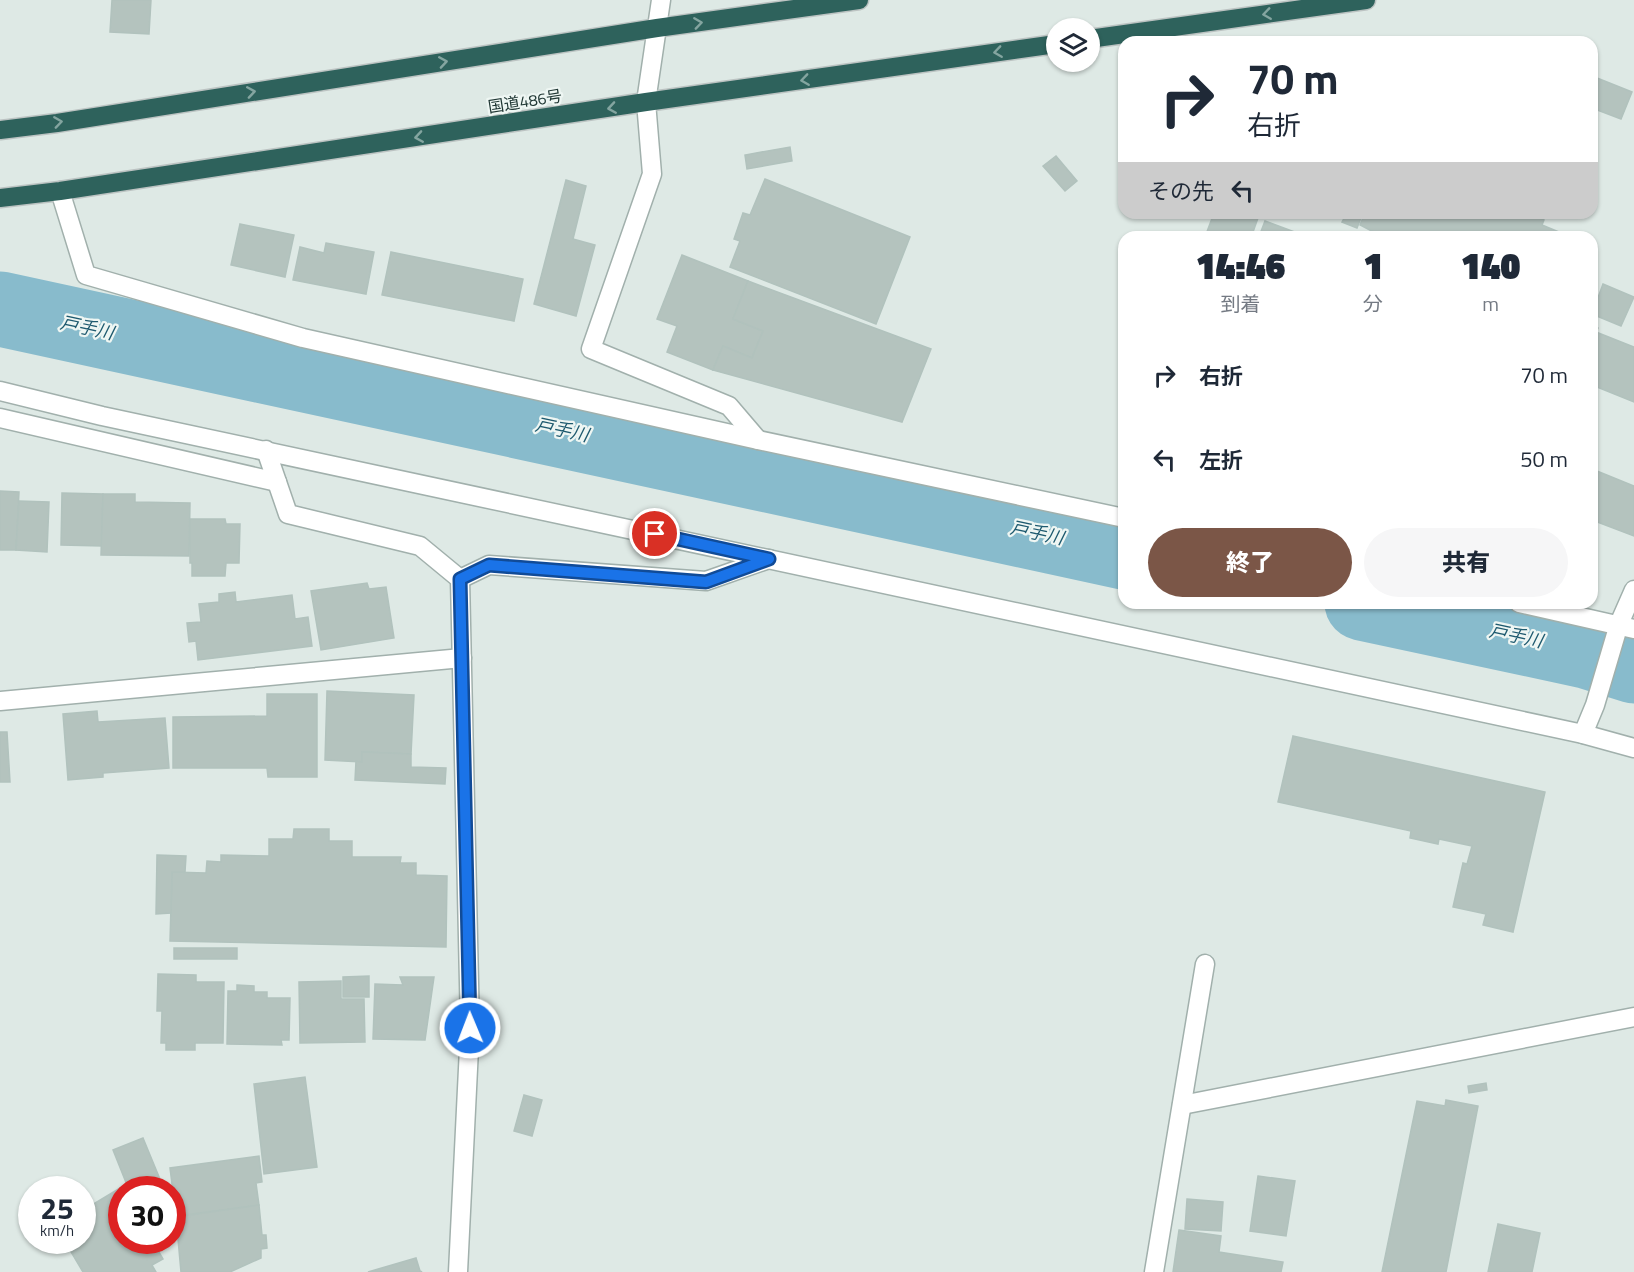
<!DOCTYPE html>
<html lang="ja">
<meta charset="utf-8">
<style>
body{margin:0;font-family:"Titillium Web","Noto Sans JP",sans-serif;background:#f6f6f7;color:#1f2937;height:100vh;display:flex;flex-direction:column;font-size:22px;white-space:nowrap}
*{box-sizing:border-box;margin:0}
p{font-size:20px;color:#747a83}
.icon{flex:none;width:33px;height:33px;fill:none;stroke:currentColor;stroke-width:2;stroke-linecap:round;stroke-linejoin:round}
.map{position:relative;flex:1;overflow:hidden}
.sheet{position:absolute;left:1118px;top:231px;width:480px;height:378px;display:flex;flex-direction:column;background:#fff;border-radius:18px;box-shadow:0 2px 4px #0004}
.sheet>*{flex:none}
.top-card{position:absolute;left:1118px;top:36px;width:480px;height:183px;border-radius:18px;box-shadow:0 2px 4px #0004;background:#fff;color:#1f2937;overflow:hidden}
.controls{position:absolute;left:1046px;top:18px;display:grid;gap:12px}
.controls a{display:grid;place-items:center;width:54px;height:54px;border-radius:50%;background:#fff;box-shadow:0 2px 4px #0004;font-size:30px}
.speed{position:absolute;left:18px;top:1176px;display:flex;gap:12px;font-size:30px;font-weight:700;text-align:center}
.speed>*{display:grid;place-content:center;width:78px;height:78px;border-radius:50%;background:#fff;box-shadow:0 2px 4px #0004;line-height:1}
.speed small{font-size:15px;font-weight:400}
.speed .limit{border:9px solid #d22;background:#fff;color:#111}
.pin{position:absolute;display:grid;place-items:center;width:51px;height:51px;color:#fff;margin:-26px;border:3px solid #fff;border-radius:50%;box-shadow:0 2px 6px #0007}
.me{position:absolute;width:66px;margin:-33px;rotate:359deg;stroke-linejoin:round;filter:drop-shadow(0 0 4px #0008)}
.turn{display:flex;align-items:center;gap:21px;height:126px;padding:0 30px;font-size:27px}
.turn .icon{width:78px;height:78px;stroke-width:2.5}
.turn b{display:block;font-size:42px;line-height:51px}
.then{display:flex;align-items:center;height:57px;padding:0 30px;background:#0003;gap:12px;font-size:22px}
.eta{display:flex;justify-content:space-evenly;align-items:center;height:102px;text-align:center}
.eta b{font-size:36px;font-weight:800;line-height:42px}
.primary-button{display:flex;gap:12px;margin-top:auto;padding:12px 30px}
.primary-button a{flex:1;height:69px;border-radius:36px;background:#7b5647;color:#fff;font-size:24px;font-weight:800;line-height:69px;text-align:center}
.primary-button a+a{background:#f6f6f7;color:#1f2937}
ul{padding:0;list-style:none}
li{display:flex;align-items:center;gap:18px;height:84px;padding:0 30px}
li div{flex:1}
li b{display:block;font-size:22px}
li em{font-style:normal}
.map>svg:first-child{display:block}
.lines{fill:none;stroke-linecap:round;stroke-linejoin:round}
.river{stroke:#8bc;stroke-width:75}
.building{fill:#b4c3be;stroke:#b1c2bd;stroke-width:1.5}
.minor-casing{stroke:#a1b0ac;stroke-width:21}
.highway-casing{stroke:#bcc3c2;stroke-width:21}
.minor{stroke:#fff;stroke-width:18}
.highway{stroke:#2e625c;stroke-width:18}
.oneway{stroke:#84a5a0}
.route-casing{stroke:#114b97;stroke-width:15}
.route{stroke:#1a73e8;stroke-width:10}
.labels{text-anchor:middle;stroke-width:4.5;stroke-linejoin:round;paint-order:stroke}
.street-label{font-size:16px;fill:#203734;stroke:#eef6f3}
.water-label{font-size:18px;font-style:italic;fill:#1e5a6f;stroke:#eef6f3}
</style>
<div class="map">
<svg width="1634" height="1272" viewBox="0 0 1634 1272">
<rect width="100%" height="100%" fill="#dee9e5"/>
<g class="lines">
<!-- river -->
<g class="river">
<path d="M 0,309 L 1124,552"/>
<path d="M 1362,603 L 1586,651 L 1634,666"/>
</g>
</g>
<!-- building -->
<g class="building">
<path d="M 112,0 L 151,0 L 149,34 L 110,32 Z"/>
<path d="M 1592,76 L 1632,92 L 1621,119 L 1592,108 Z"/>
<path d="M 790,147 L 792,161 L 747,169 L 745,155 Z"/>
<path d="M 1056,156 L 1077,181 L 1065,191 L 1043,166 Z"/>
<path d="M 765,179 L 910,237 L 876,324 L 730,267 L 740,241 L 734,239 L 743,213 L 750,215 Z"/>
<path d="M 566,180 L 586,186 L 573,239 L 595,245 L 576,316 L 534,304 Z"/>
<path d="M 1214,213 L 1255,213 L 1259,215 L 1253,232 L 1260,234 L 1265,221 L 1308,237 L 1205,237 Z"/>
<path d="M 1347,213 L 1361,218 L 1357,228 L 1342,222 Z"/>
<path d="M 1365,213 L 1526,213 L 1544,220 L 1542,225 L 1571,237 L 1383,237 L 1360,225 Z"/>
<path d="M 240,224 L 294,235 L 285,277 L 231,265 Z"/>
<path d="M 326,243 L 374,252 L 366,294 L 293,280 L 300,247 L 324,253 Z"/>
<path d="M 391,252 L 523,279 L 514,321 L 382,295 Z"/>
<path d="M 682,255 L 748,281 L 733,319 L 763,331 L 752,358 L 723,346 L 713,370 L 667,352 L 677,326 L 657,319 Z"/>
<path d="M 748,281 L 931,349 L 902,422 L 713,370 L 723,346 L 752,358 L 763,331 L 733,319 Z"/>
<path d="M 1603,284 L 1634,297 L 1621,326 L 1592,314 Z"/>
<path d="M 1592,325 L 1598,328 L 1596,332 L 1634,347 L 1634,402 L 1592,385 Z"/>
<path d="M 1592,469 L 1634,486 L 1634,536 L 1592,520 Z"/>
<path d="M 0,491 L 19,492 L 16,550 L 0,550 Z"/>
<path d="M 62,493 L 103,494 L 102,546 L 61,545 Z"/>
<path d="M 103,494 L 135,494 L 135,502 L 190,503 L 189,556 L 101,555 Z"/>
<path d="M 19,501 L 49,502 L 47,552 L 16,550 Z"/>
<path d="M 190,519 L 225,519 L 226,524 L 240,524 L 239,563 L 226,563 L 225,576 L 192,576 L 192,563 L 190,563 Z"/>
<path d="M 367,583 L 369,589 L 386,587 L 394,638 L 321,650 L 311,591 Z"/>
<path d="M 235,592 L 236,602 L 292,595 L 295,619 L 308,617 L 312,646 L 198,660 L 196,641 L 189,642 L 187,623 L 201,622 L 199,604 L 219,602 L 219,594 Z"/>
<path d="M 327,691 L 414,695 L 411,754 L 362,752 L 362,762 L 325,760 Z"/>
<path d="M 267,694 L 317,694 L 317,777 L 268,777 L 267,768 L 173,768 L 173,717 L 267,716 Z"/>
<path d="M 97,711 L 98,722 L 165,718 L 169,768 L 103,773 L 103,777 L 68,780 L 63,714 Z"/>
<path d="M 0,732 L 7,732 L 10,782 L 0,782 Z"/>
<path d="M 1293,736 L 1545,792 L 1513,932 L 1483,925 L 1486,914 L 1453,907 L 1463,863 L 1467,864 L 1472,846 L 1439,839 L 1438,844 L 1410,838 L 1411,831 L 1278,802 Z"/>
<path d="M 362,752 L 411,754 L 411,767 L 446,768 L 445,784 L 355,780 L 356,761 L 362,762 Z"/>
<path d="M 294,829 L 329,829 L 329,841 L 352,841 L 352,857 L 401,857 L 400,863 L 416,863 L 416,875 L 447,876 L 446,947 L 170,941 L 172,872 L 206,873 L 207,861 L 221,862 L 221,855 L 269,856 L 269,839 L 293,839 Z"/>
<path d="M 157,855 L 186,856 L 185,872 L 172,872 L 171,913 L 156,914 Z"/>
<rect x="174" y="948" width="63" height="11"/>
<path d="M 158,974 L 196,975 L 196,982 L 224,982 L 223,1043 L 195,1043 L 195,1050 L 166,1050 L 166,1043 L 161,1043 L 162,1011 L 157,1011 Z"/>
<path d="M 369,976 L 369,997 L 343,997 L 343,977 Z"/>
<path d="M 400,977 L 434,977 L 425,1040 L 373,1039 L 375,984 L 403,985 Z"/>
<path d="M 341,981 L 341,999 L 364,999 L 365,1042 L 300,1043 L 299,982 Z"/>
<path d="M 237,985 L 254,986 L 254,992 L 267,992 L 267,998 L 290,998 L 289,1040 L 281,1040 L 282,1045 L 227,1044 L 228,991 L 237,991 Z"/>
<path d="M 305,1077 L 317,1167 L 264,1174 L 254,1084 Z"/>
<path d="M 1486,1083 L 1487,1090 L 1469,1093 L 1468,1086 Z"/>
<path d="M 524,1095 L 542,1100 L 532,1136 L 514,1131 Z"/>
<path d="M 1446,1100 L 1478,1106 L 1446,1272 L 1382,1272 L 1417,1101 L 1445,1106 Z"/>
<path d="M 143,1138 L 162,1184 L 147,1190 L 129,1190 L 113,1150 Z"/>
<path d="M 259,1156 L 262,1182 L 256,1183 L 259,1205 L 176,1216 L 170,1168 Z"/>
<path d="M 1258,1176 L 1295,1181 L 1286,1236 L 1250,1231 Z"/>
<path d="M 120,1188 L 122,1191 L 122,1240 L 152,1240 L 163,1259 L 152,1265 L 156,1272 L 83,1272 L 64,1240 L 82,1240 L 82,1211 Z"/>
<path d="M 1187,1199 L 1223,1202 L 1221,1231 L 1185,1229 Z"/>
<path d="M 259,1205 L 262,1235 L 266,1235 L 267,1248 L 261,1249 L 261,1258 L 230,1272 L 181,1272 L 176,1217 Z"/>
<path d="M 1498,1224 L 1540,1233 L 1532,1272 L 1488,1272 Z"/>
<path d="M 1179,1230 L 1221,1236 L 1219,1252 L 1283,1262 L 1281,1272 L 1173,1272 Z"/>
<path d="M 416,1258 L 420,1271 L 422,1272 L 368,1272 Z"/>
</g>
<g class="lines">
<defs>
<g id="minor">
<path d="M 661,0 L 646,102 L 652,174 L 591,349 L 729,406 L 758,440"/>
<path d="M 60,191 L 86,275 L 303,338 L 758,440 L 1124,518"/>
<path d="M 0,391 L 102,416 L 1583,734 L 1634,748"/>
<path d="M 0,418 L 277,482"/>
<path d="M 266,450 L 288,514 L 420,546 L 460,579 L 470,1028 L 458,1272"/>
<path d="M 460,579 L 489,565 L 706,581 L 769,559"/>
<path d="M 1519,603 L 1634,629"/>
<path d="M 0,701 L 462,658"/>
<path d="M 1583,734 L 1595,705 L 1619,624 L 1634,590"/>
<path d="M 1182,1105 L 1634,1017"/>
<path d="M 1154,1272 L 1205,964"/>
</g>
<g id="highway">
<path d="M 1089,39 L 1366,0"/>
<path d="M 0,130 L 57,123 L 657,28 L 859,0"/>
<path d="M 0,198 L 60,191 L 646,102 L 1056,44"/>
</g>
</defs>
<!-- minor casing -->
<use href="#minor" class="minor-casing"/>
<!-- highway casing -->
<use href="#highway" class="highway-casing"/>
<!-- minor -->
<use href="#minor" class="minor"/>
<!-- highway -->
<use href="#highway" class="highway"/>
</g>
<!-- one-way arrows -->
<defs><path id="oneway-chevron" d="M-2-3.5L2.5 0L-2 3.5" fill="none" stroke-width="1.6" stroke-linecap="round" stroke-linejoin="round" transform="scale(1.5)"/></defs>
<g class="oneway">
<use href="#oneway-chevron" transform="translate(1267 14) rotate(172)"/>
<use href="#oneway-chevron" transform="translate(698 23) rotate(-8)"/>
<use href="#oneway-chevron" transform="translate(998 52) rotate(172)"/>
<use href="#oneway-chevron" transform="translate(443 62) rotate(-9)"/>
<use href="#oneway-chevron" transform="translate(805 80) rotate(172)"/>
<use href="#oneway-chevron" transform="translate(251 92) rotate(-9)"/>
<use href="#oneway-chevron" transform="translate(612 108) rotate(171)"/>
<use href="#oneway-chevron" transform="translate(58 122) rotate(-8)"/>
<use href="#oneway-chevron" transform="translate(419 137) rotate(171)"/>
</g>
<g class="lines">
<defs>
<path id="route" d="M 470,1028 L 460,579 L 489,565 L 706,582 L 769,559 L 655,534"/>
</defs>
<!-- route casing -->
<use href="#route" class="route-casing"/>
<!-- route -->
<use href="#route" class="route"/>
</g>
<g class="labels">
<!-- street labels -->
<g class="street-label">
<text transform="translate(525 101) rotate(-9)" y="6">国道486号</text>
</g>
<!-- water labels -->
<g class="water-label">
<text transform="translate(87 328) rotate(12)" y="6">戸手川</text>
<text transform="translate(562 430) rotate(12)" y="6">戸手川</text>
<text transform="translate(1037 533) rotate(12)" y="6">戸手川</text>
<text transform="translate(1516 636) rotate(12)" y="6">戸手川</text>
</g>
</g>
</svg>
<div class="controls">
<a><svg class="icon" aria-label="layers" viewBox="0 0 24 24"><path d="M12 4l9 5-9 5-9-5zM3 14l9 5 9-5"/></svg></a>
</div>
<div class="speed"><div>25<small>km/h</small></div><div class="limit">30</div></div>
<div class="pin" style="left:655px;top:534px;background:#d93025"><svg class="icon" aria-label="arrive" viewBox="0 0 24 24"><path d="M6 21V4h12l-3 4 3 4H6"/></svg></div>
<svg class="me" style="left:470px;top:1028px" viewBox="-20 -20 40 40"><circle r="17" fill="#1a73e8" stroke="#fff" stroke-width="3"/><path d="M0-11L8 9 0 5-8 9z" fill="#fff"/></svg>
<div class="top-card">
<div class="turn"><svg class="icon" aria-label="right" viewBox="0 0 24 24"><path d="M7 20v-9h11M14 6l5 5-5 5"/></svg><div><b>70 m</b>右折</div></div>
<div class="then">その先<svg class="icon" aria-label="left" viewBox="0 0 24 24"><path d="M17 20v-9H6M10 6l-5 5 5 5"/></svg></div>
</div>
<section class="sheet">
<div class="eta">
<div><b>14:46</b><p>到着</p></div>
<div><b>1</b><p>分</p></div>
<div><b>140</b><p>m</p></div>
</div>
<ul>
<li><svg class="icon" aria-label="right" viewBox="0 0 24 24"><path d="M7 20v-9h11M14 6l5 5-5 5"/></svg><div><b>右折</b></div><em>70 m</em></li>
<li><svg class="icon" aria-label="left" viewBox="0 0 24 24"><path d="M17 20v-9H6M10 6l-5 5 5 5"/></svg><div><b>左折</b></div><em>50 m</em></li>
</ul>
<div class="primary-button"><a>終了</a><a>共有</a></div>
</section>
</div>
